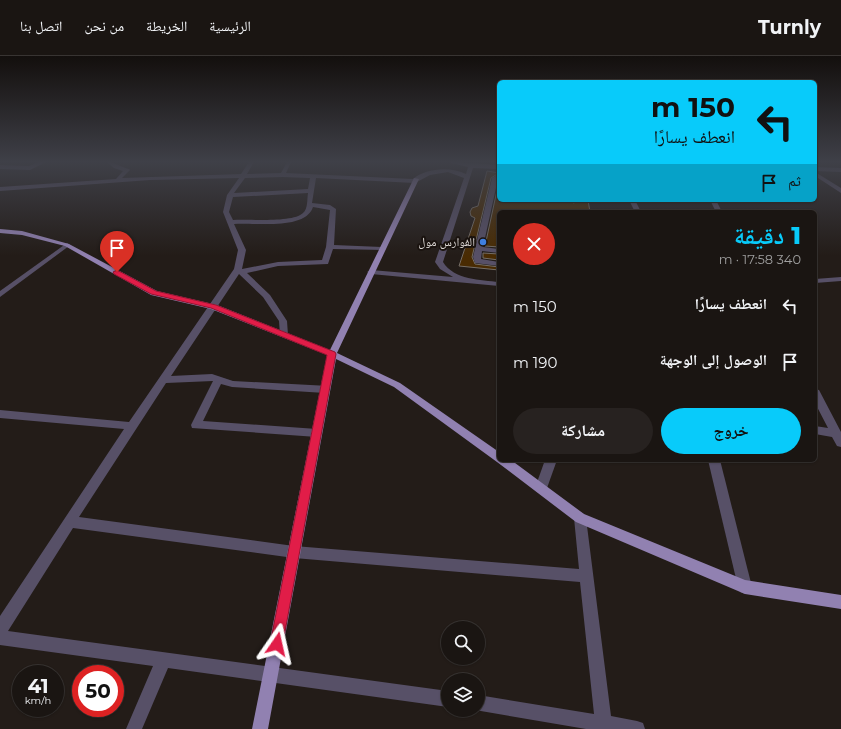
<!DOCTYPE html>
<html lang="ar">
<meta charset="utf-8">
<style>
body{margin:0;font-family:Montserrat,"Noto Naskh Arabic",sans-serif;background:#272220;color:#f1f3f6;direction:rtl;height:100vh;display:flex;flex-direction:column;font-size:15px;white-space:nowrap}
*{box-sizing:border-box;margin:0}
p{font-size:13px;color:#9f9f9f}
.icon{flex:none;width:22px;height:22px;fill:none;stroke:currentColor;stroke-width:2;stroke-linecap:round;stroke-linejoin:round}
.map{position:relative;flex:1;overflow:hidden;direction:ltr}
.side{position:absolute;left:497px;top:154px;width:320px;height:252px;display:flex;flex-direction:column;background:#1a1512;border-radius:6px;box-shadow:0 1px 3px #0004,0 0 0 1px #383432;direction:rtl}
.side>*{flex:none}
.guide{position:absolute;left:497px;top:24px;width:320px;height:122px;border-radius:6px;box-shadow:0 1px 3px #0004,0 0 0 1px #383432;direction:rtl;background:#08cbfa;color:#111;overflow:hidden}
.tools{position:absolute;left:441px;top:565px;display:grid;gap:8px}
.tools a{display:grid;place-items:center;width:44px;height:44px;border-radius:50%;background:#1a1512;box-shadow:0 1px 3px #0004,0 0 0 1px #383432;font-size:20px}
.speed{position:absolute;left:12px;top:609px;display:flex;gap:8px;font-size:20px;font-weight:700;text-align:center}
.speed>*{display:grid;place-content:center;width:52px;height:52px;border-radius:50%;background:#1a1512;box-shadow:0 1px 3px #0004,0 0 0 1px #383432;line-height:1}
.speed small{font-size:10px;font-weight:400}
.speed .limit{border:6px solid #d22;background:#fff;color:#111}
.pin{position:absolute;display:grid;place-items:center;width:34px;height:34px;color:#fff;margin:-41px -17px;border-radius:50% 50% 50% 0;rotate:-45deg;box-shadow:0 0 4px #0007}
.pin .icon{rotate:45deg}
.me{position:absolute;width:44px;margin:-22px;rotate:11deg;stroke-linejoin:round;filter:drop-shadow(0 0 3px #0008)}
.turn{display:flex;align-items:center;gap:14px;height:84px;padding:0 16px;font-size:18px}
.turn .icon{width:52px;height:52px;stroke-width:2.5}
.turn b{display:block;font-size:28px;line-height:34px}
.then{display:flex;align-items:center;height:38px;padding:0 16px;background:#0003;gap:8px;font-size:15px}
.round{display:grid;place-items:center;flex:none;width:42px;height:42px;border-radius:21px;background:#272220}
.headline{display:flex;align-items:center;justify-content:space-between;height:68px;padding:0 16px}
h1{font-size:24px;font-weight:800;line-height:30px;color:#08cbfa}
.action{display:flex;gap:8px;margin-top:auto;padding:8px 16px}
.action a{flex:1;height:46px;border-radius:24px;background:#08cbfa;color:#111;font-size:16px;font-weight:800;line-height:46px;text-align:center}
.action a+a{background:#272220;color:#f1f3f6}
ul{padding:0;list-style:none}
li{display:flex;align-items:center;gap:12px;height:56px;padding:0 16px}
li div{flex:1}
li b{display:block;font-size:15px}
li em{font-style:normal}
header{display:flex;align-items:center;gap:24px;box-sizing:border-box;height:56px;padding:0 20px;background:#1a1512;border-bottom:1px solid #383432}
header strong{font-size:19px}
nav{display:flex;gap:22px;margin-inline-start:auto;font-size:14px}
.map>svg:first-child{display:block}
.building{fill:#492b02;stroke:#756e67}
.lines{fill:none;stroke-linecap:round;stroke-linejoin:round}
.minor{fill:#575067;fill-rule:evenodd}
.major{fill:#9181b1;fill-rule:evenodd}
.route{fill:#e11d48;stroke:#92132f}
.shop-dot{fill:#3f7fe0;stroke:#1a130f;stroke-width:1.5}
.labels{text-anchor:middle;stroke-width:4;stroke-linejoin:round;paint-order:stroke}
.far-poi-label{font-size:12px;fill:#dcd7d4;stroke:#1a130f;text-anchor:end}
</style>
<header>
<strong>Turnly</strong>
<nav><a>الرئيسية</a><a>الخريطة</a><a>من نحن</a><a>اتصل بنا</a></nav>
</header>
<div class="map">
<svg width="841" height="673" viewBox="0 0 841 673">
<rect width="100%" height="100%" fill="#231c18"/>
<!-- building -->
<g class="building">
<path d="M 487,115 L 499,117 L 491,122 L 472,201 L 475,208 L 499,211 L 499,214 L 459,210 L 475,162 L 471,160 L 470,156 L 472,152 L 478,150 Z"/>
<path d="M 499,125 L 499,144 L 567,144 L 574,147 L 578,144 L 588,144 L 590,156 L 499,156 L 499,191 L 485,190 Z"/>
<path d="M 483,197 L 499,198 L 499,204 L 483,202 Z"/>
</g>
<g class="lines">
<!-- minor -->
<g class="minor">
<path d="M 39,106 L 46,106 L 30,114 L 0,113 L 0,109 L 29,110 Z"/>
<path d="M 107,106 C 114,106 121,111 129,113 L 130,114 L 122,122 L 241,118 L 249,106 L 254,106 L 247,118 L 281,117 L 287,106 L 291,106 L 286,117 L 413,123 C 425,112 451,110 466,118 L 468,111 L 451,107 L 451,106 L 499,109 L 499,113 L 473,112 L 443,206 C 454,224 481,224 499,226 L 499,230 L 371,218 L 367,216 L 371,214 L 453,221 L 440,213 L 435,206 L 464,122 L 448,116 L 430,119 L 415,127 L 316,122 L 312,147 L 330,149 L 336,153 L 334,189 L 382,191 L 384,192 L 384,194 L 333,193 L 328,208 L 278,210 L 247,217 L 270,239 L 287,265 L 288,279 L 284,282 L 280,279 L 279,265 L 263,241 L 239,218 L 171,320 L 212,318 L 233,325 L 329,330 L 330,333 L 325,337 L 232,331 L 221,328 L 203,365 L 317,373 L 321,374 L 322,377 L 321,380 L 317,381 L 192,372 L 191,369 L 213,325 L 166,327 L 79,461 L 294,490 L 579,513 L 574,462 L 576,458 L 580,456 L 584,458 L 586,462 L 611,660 L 637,665 L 643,667 L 645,673 L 586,673 L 475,654 L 478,654 L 478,639 L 594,658 L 580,526 L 294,502 L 73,472 L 8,575 L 448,635 L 448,651 L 168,612 L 142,673 L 126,673 L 153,610 L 0,589 L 0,560 L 124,373 L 0,362 L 0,354 L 129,366 L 234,213 L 238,194 L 223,156 L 227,139 L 239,122 L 150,124 L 0,135 L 0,131 L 116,123 L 123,115 L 114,112 ZM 283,121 L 310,122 L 308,133 L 234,137 L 245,122 ZM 308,137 C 307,143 308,153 303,157 C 293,167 248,163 233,164 L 229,156 L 233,141 ZM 313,151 L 330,154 L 326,191 L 322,204 L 278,206 L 242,213 L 246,194 L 234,168 C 254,166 305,175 313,151 Z"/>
<path d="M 815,111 L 841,112 L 841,116 L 815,115 Z"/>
<path d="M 815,116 L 841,132 L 841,137 L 815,120 Z"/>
<path d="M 499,118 L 483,191 L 499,193 L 499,197 L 482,195 L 481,203 L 499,206 L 499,210 L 475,207 L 473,201 L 492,122 Z"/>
<path d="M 568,144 L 577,144 L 574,146 Z"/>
<path d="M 629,144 L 635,144 L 641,156 L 635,156 Z"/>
<path d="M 710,144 L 716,144 L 722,156 L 716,156 Z"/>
<path d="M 67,187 L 70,189 L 69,190 L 0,241 L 0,235 Z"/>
<path d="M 841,221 L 841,225 L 815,227 L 815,223 Z"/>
<path d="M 815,333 L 819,334 L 841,376 L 841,391 L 837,390 L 832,381 L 815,378 L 815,370 L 828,372 L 815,347 Z"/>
<path d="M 545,404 L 557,404 L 547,432 L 545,436 L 541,437 L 537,436 L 535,432 Z"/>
<path d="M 708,404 L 720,404 L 752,531 L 750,536 L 745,538 L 740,536 L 738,531 Z"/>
</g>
<!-- major -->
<path class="major" d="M 414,122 L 419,123 L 337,297 L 400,327 L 499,396 L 499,404 L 511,404 L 584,458 L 745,524 L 841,539 L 841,553 L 745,538 L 576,466 L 497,406 L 394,331 L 336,303 L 268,673 L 252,673 L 327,299 L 211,253 L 151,239 L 65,190 L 22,179 L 0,177 L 0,173 L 22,175 L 69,188 L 157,235 L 217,249 L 330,294 Z"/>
</g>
<!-- sky -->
<linearGradient id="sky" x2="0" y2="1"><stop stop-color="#130f0d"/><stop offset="0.53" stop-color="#3f4048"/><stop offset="1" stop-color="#3f4048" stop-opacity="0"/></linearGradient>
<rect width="841" height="200" fill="url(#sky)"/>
<!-- route -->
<path class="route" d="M 117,214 L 156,235 L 216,249 L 335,296 L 336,298 L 282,592 L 277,595 L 272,592 L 270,588 L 327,299 L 211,252 L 151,238 L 114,218 L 113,216 Z"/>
<!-- markers -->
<circle class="shop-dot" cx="483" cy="186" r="4"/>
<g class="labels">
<!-- far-poi labels -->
<g class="far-poi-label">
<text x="475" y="190">الفوارس مول</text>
</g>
</g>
</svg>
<div class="tools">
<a><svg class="icon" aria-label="search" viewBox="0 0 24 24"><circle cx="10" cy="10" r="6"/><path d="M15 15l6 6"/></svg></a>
<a><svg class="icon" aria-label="layers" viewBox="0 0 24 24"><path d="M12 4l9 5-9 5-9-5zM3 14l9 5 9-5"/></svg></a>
</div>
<div class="speed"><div>41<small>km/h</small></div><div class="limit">50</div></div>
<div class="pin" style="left:117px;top:216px;background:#d93025"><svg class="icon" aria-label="arrive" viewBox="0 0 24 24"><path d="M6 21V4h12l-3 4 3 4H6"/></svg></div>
<svg class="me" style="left:277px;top:588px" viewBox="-20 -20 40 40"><path d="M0-17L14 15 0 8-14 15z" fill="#e11d48" stroke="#fff" stroke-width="4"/></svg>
<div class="guide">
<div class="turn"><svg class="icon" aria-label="left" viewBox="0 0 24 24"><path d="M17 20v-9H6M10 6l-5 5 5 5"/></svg><div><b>150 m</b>انعطف يسارًا</div></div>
<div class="then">ثم<svg class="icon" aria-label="arrive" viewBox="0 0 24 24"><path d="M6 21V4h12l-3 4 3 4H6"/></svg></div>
</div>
<section class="side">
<div class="headline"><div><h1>1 دقيقة</h1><p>340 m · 17:58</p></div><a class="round" style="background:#d93025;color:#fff"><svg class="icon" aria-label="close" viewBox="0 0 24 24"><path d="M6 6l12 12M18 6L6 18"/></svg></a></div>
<ul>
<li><svg class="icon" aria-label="left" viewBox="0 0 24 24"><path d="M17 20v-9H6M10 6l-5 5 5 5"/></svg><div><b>انعطف يسارًا</b></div><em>150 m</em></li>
<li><svg class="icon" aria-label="arrive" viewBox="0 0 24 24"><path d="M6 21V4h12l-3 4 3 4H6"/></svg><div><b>الوصول إلى الوجهة</b></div><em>190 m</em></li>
</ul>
<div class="action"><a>خروج</a><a>مشاركة</a></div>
</section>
</div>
